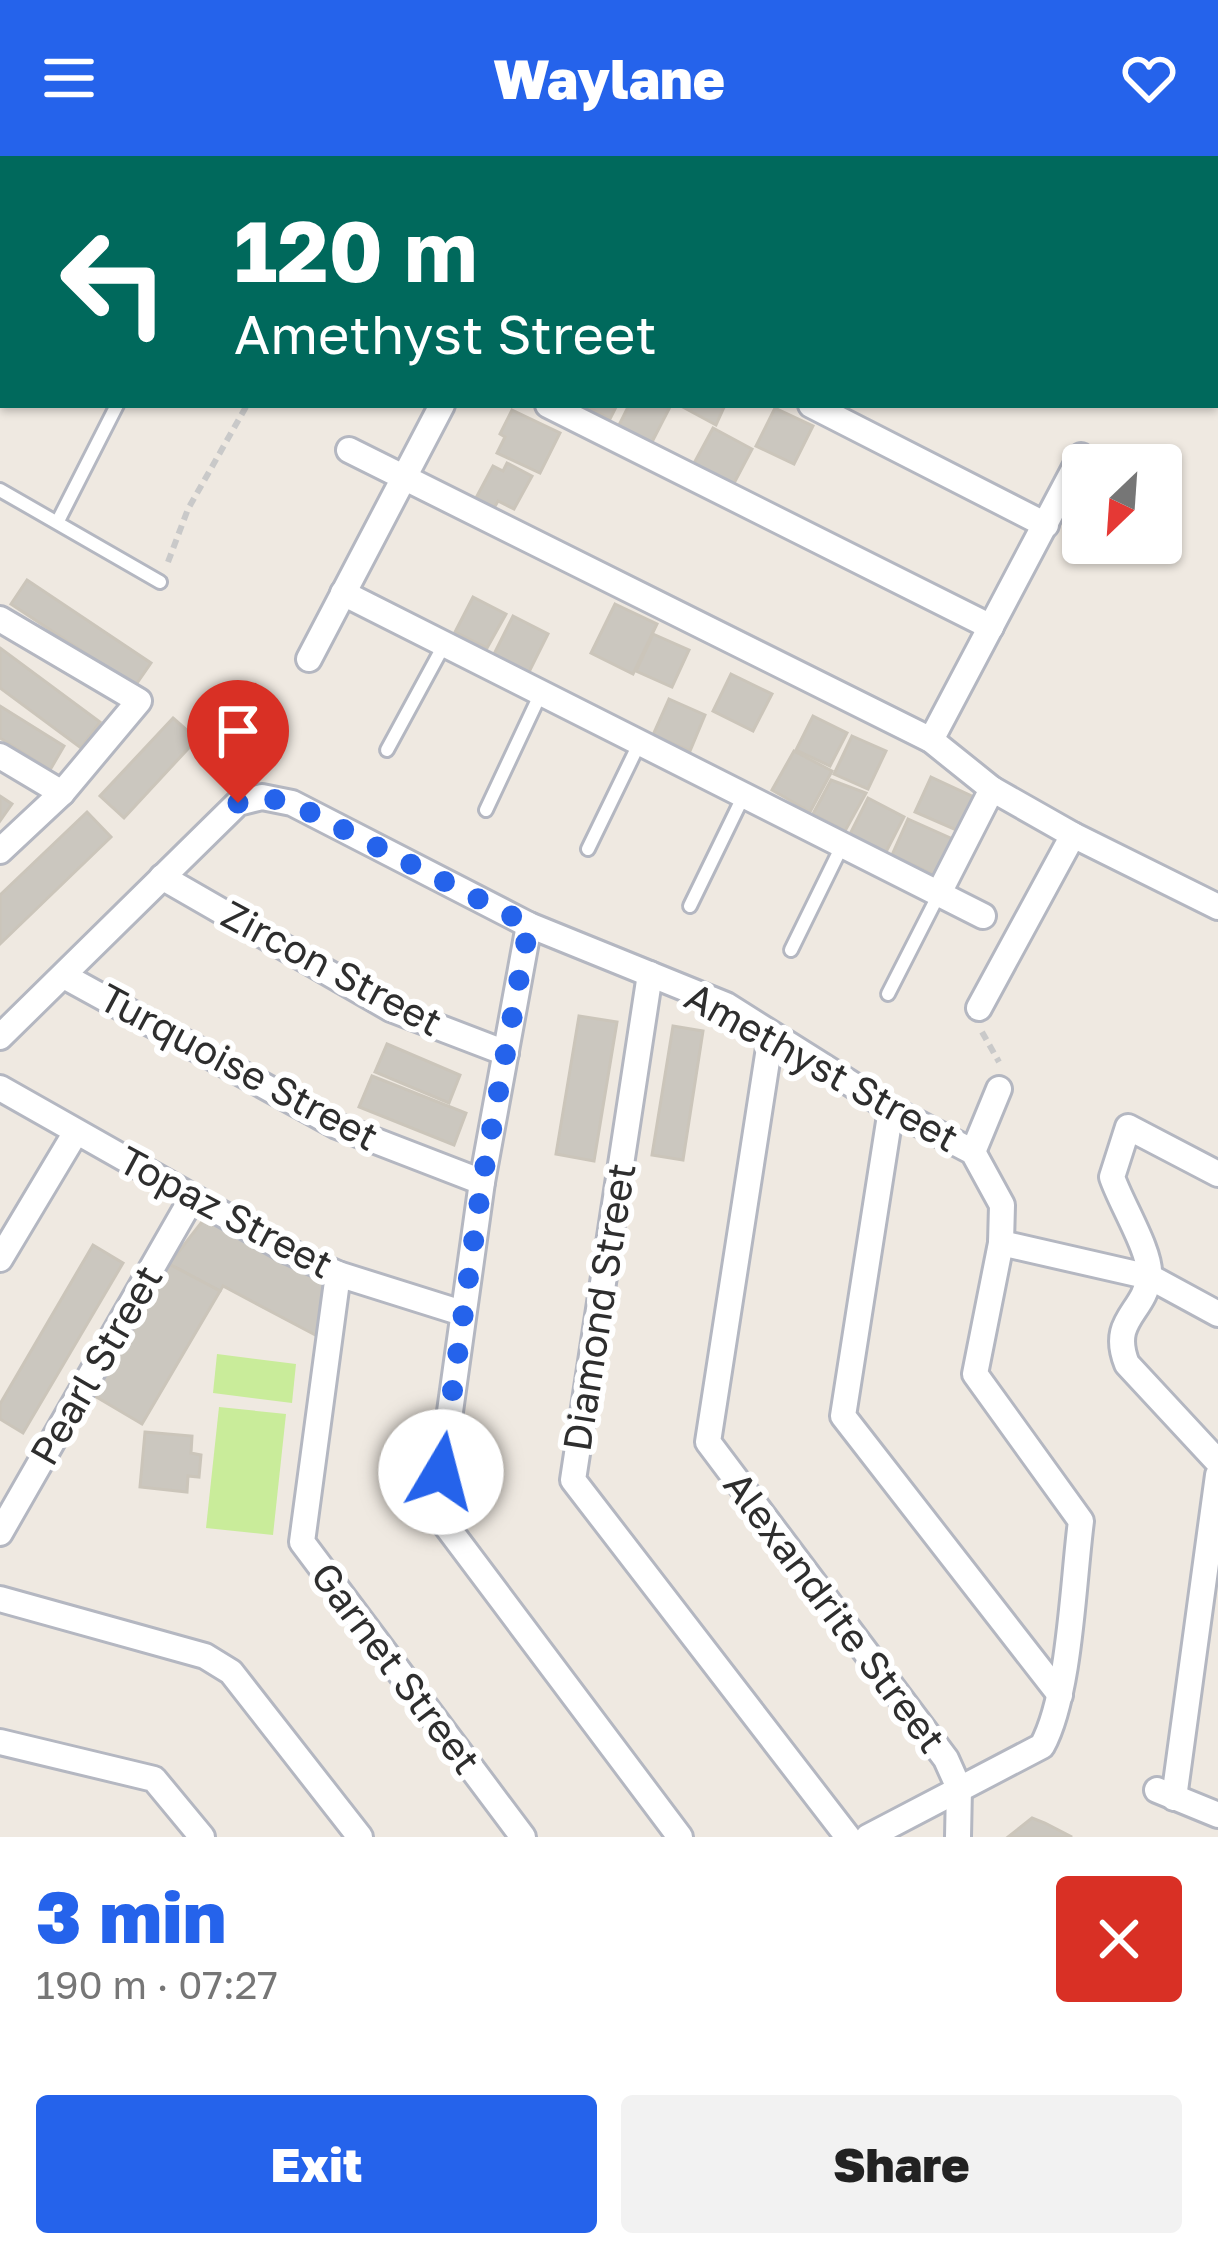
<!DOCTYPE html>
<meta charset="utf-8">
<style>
body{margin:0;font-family:"Golos Text",sans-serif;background:#f2f2f2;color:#222;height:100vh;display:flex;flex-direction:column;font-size:45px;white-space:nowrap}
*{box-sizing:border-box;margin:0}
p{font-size:39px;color:#767676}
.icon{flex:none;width:66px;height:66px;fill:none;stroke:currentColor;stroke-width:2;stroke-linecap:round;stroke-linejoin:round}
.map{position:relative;height:1681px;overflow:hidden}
.details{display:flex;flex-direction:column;background:#fff;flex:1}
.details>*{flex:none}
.guide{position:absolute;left:0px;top:0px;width:1218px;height:252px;box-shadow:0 3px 9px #0004;background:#00695c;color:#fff;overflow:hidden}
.needle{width:78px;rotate:205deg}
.controls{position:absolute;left:1062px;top:288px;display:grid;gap:24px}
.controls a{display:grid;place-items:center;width:120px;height:120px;border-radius:12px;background:#fff;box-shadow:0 3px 9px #0004;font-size:60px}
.pin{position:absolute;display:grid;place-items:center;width:102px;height:102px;color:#fff;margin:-123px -51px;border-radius:50% 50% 50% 0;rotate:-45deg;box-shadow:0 0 12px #0007}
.pin .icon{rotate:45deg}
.me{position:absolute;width:132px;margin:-66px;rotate:8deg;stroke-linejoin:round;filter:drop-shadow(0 0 9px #0008)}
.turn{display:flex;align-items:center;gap:42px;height:252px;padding:0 36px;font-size:54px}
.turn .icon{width:156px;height:156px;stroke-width:2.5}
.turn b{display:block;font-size:84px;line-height:102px}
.round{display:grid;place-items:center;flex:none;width:126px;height:126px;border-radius:12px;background:#f2f2f2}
.overview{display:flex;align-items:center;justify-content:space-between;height:204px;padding:0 36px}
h1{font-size:72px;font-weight:800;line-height:90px;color:#2563eb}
.button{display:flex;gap:24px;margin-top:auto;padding:24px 36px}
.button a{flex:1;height:138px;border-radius:12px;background:#2563eb;color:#fff;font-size:48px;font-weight:800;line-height:138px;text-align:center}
.button a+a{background:#f2f2f2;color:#222}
header{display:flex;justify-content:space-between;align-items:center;height:156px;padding:0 36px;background:#2563eb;color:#fff;font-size:54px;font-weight:800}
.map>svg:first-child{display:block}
.pitch{fill:#c9ec9a}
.building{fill:#cbc7bf;stroke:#cbc5ba;stroke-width:3}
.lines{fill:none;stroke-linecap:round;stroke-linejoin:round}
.lane-casing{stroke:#b4b7c1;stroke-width:18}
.street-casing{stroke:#b4b7c1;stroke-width:30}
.path{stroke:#c9c9c9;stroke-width:6;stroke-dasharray:9 6;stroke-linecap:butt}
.lane{stroke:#fff;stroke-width:12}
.street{stroke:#fff;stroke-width:24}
.route{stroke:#2563eb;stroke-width:21;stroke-dasharray:0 37.8}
.labels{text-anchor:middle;stroke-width:12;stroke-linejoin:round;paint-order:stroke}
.street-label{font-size:39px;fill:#2e2e2e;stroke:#fff}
</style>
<header><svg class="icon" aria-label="menu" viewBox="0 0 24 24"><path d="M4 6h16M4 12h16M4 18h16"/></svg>Waylane<svg class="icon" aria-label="heart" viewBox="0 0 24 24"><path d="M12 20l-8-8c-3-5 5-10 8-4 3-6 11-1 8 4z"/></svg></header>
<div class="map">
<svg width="1218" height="1681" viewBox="0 0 1218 1681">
<rect width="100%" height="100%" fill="#efe9e1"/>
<!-- pitch -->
<g class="pitch">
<path d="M 217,1198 L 296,1208 L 292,1247 L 213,1237 Z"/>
<path d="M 219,1251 L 286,1258 L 273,1379 L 206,1372 Z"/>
</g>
<!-- building -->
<g class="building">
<path d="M 584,249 L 617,249 L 610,263 Z"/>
<path d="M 629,249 L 670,251 L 651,288 L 618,271 Z"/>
<path d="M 679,249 L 725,249 L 716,269 Z"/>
<path d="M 775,252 L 813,270 L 794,308 L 756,290 Z"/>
<path d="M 512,254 L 560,277 L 540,317 L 497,297 L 505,281 L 500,278 Z"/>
<path d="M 713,272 L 752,293 L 731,333 L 692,311 Z"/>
<path d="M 507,307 L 532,320 L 514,353 L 498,345 L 494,352 L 476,342 L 493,310 L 503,315 Z"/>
<path d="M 27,424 L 151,507 L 135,530 L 11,448 Z"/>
<path d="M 473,441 L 506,458 L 487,492 L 455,476 Z"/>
<path d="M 615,448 L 657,468 L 633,518 L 591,497 Z"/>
<path d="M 513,460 L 548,478 L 529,516 L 494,498 Z"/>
<path d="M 653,478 L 689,494 L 672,531 L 636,515 Z"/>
<path d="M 0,492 L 100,566 L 81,592 L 0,532 Z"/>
<path d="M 731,518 L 772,538 L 753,575 L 713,555 Z"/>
<path d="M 669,543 L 705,559 L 690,595 L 653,579 Z"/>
<path d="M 0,550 L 64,590 L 50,614 L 0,582 Z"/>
<path d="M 813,560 L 847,577 L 830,610 L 796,594 Z"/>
<path d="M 173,562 L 197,583 L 124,662 L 100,640 Z"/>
<path d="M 852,580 L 886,595 L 868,633 L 834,618 Z"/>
<path d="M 794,595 L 832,615 L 810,656 L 772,634 Z"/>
<path d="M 931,621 L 976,642 L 961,676 L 915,656 Z"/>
<path d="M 831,624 L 866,637 L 845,675 L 813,658 Z"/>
<path d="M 0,640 L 12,648 L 0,665 Z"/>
<path d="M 868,642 L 904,661 L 886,696 L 850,678 Z"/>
<path d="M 87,656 L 111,681 L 0,788 L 0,739 Z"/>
<path d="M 908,663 L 957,685 L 940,721 L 892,699 Z"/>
<path d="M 579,860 L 617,866 L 594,1005 L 556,998 Z"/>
<path d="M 673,870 L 703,875 L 683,1004 L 652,999 Z"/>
<path d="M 387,888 L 460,919 L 449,947 L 375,916 Z"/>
<path d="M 372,920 L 466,957 L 454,989 L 359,951 Z"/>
<path d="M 205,1062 L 329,1128 L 321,1182 L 223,1130 L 220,1135 L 169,1108 Z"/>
<path d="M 93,1089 L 123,1107 L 23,1277 L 0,1263 L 0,1248 Z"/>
<path d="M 169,1108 L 220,1135 L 142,1268 L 93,1239 Z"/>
<path d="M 145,1276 L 192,1280 L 191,1297 L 201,1299 L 199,1321 L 188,1320 L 187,1336 L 140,1331 Z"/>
<path d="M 1032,1662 L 1045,1667 L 1072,1681 L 1008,1681 Z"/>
</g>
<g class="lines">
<defs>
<g id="lane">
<path d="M 1005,0 L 1012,3"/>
<path d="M 1189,0 L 1196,3"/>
<path d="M 126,3 L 128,0"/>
<path d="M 250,3 L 252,0"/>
<path d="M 550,3 L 551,0"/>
<path d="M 1215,12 L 1218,13"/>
<path d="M 1215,89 L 1218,90"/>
<path d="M 0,239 L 3,232"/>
<path d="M 0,334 L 160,426"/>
<path d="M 58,365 L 117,249"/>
<path d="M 387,594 L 444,489"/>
<path d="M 486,654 L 540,539"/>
<path d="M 588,693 L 639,588"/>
<path d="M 690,750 L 744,639"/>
<path d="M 791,794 L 842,690"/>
<path d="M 888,838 L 939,738"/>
</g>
<g id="street">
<path d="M 548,249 L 991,471"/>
<path d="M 811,249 L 1046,369"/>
<path d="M 349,294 L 931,584 L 992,633 L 1073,679 L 1218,751"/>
<path d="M 343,437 L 983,760"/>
<path d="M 0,463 L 139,545 L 62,637 L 0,695"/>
<path d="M 309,503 L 442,249"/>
<path d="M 931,584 L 1081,300"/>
<path d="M 0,600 L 62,637"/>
<path d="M 162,721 L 391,853 L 506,897"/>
<path d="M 939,737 L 992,633"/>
<path d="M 529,769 L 482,1026 L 436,1356 L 680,1681"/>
<path d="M 650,818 L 573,1324 L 848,1681"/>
<path d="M 64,820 L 337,970 L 482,1026"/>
<path d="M 979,852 L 1073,679"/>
<path d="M 771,879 L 708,1286 L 946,1603 L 959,1632 L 958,1681"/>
<path d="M 0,881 L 238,647 L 262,641 L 292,647 L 529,769 L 726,849 L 891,953 L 973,996 L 1002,1049 L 1001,1087 L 975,1218 L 1081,1365 C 1073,1426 1070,1539 1042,1590 L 868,1681"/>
<path d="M 0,932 L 286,1094 L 338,1118 L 462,1157"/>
<path d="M 891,953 L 843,1260 L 1060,1539"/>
<path d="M 973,996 L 999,933"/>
<path d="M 1218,1018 L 1128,971 L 1112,1021 C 1120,1046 1152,1097 1149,1120 C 1145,1157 1109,1163 1127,1208 L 1218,1306"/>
<path d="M 1001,1087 L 1150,1121 L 1218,1158"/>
<path d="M 0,1103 L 76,976"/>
<path d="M 338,1118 L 302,1386 L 523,1681"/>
<path d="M 0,1377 L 192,1042"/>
<path d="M 0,1443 L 205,1500 L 231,1516 L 360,1681"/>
<path d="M 0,1586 L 154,1623 L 202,1681"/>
<path d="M 1157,1634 L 1218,1659"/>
<path d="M 1174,1642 L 1218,1319"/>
</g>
</defs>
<!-- lane casing -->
<use href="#lane" class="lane-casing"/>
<!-- street casing -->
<use href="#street" class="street-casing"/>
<!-- path -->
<g class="path">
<path d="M 437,0 L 444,3"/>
<path d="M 168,406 L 188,353 L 247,249"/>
<path d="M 982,876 L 999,906"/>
</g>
<!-- lane -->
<use href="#lane" class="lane"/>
<!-- street -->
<use href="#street" class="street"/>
</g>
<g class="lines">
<!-- route -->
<path class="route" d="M 238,647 L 262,641 L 292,647 L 529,769 L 482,1026 L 441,1316"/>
</g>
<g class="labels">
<!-- street labels -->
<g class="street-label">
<text transform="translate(332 812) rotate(28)" y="14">Zircon Street</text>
<text transform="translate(239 911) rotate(28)" y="14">Turquoise Street</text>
<text transform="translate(822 911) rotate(29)" y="14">Amethyst Street</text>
<text transform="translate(226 1056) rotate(28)" y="14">Topaz Street</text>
<text transform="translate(599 1151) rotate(-81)" y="14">Diamond Street</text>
<text transform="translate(96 1209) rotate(-60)" y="14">Pearl Street</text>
<text transform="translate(835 1456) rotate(53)" y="14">Alexandrite Street</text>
<text transform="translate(396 1512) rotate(53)" y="14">Garnet Street</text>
</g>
</g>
</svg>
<div class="controls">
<a><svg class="needle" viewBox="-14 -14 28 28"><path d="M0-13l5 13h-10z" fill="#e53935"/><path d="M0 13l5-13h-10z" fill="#767676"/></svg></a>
</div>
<div class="pin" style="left:238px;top:647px;background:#d93025"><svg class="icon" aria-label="arrive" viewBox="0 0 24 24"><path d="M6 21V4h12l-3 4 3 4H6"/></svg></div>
<svg class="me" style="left:441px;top:1316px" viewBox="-20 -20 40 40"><circle r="19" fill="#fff"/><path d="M0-13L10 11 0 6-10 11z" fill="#2563eb"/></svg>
<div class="guide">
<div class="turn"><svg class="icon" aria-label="left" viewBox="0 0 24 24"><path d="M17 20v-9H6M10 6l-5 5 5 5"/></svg><div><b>120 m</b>Amethyst Street</div></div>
</div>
</div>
<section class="details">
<div class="overview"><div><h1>3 min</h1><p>190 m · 07:27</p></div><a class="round" style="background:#d93025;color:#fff"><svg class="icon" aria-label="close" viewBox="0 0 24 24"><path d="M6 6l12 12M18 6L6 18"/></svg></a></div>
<div class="button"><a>Exit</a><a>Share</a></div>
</section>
